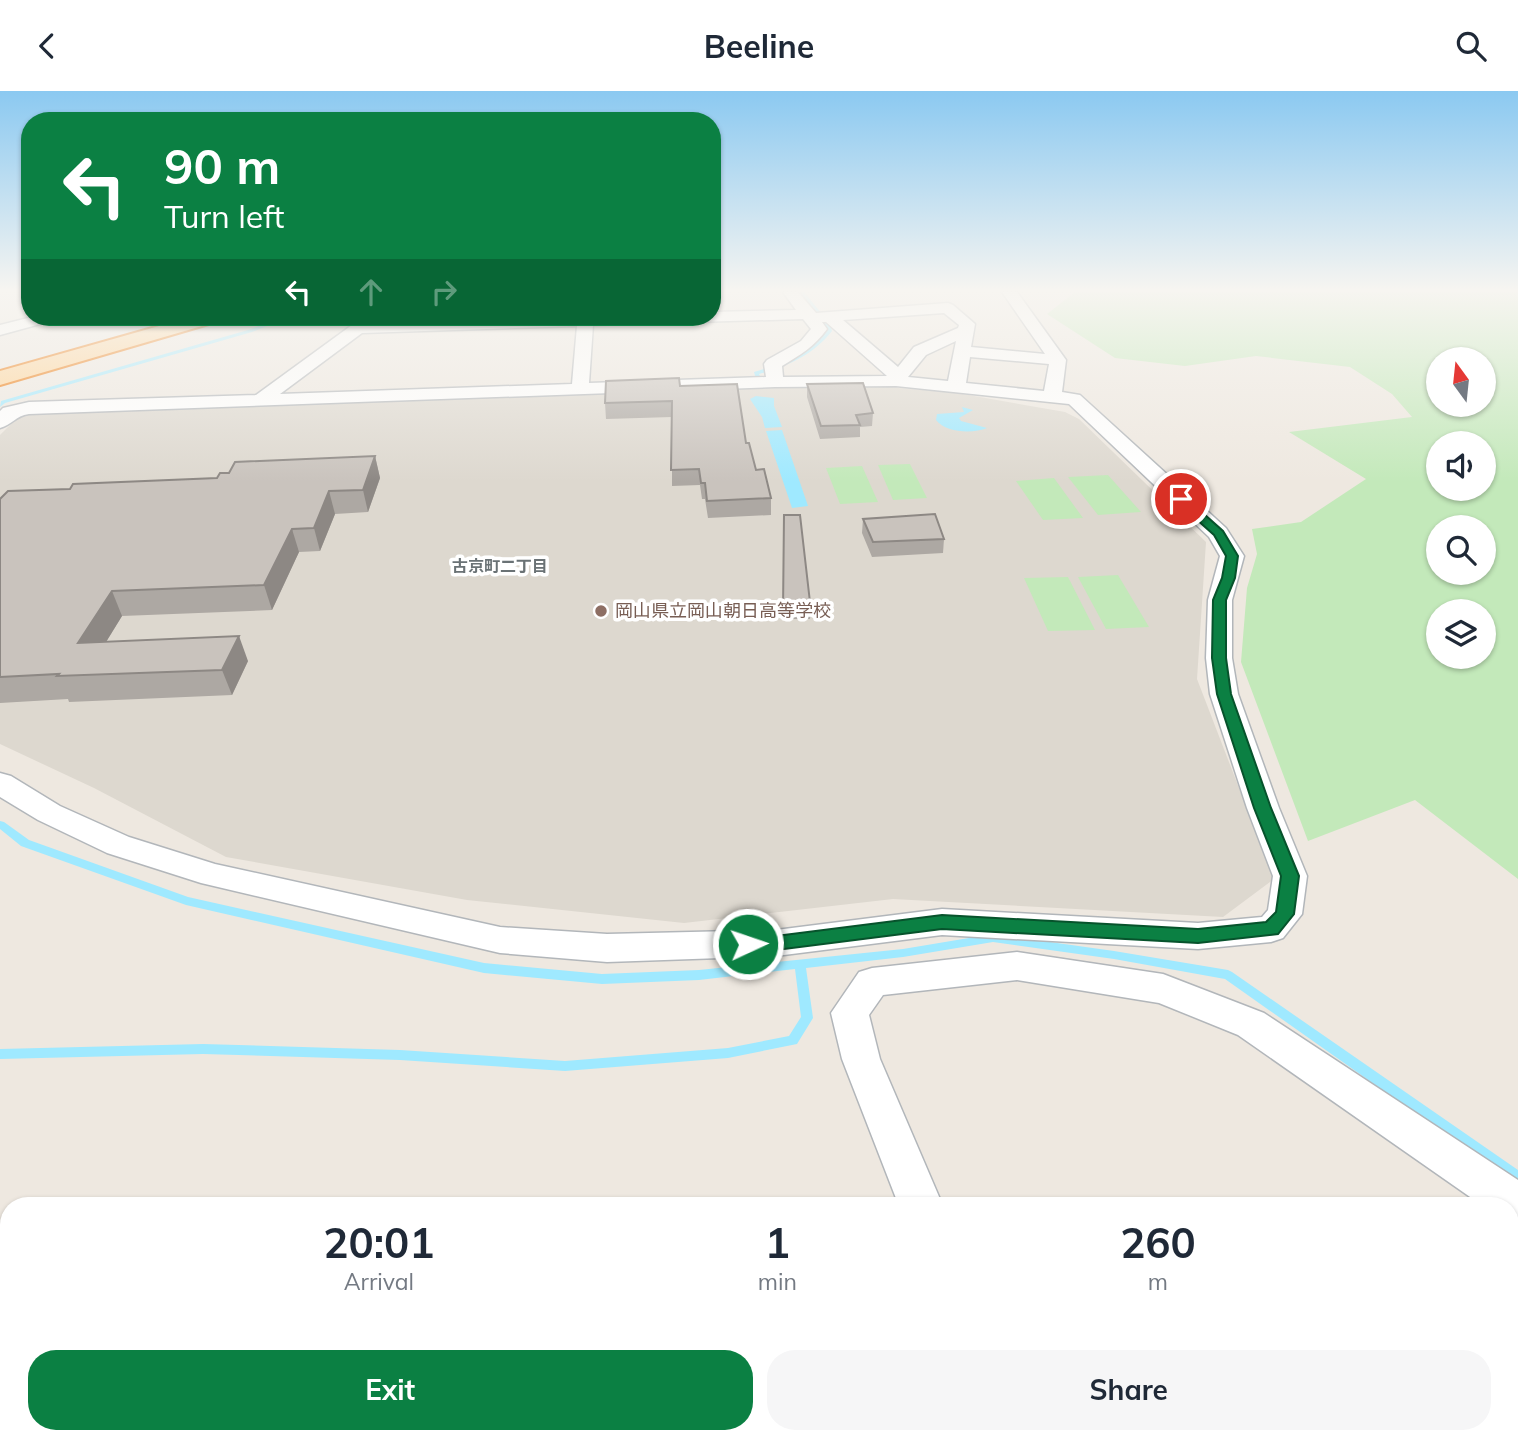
<!DOCTYPE html>
<meta charset="utf-8">
<style>
body{margin:0;font-family:Mulish,"Noto Sans JP",sans-serif;background:#f6f6f7;color:#1f2937;height:100vh;display:flex;flex-direction:column;font-size:26px;white-space:nowrap}
*{box-sizing:border-box;margin:0}
p{font-size:23px;color:#747a83}
.icon{flex:none;width:38px;height:38px;fill:none;stroke:currentColor;stroke-width:2;stroke-linecap:round;stroke-linejoin:round}
.map{position:relative;flex:1;overflow:hidden}
.panel{position:absolute;left:0px;top:1106px;width:1519px;height:247px;display:flex;flex-direction:column;background:#fff;border-radius:28px 28px 0 0;box-shadow:0 2px 5px #0004}
.panel>*{flex:none}
.top-card{position:absolute;left:21px;top:21px;width:700px;height:214px;border-radius:28px;box-shadow:0 2px 5px #0004;background:#0b8043;color:#fff;overflow:hidden}
.needle{width:46px;rotate:345deg}
.fabs{position:absolute;left:1426px;top:256px;display:grid;gap:14px}
.fabs a{display:grid;place-items:center;width:70px;height:70px;border-radius:50%;background:#fff;box-shadow:0 2px 5px #0004;font-size:35px}
.pin{position:absolute;display:grid;place-items:center;width:60px;height:60px;color:#fff;margin:-30px;border:4px solid #fff;border-radius:50%;box-shadow:0 2px 7px #0007}
.me{position:absolute;width:77px;margin:-38px;rotate:87deg;stroke-linejoin:round;filter:drop-shadow(0 0 5px #0008)}
.turn{display:flex;align-items:center;gap:24px;height:147px;padding:0 28px;font-size:32px}
.turn .icon{width:91px;height:91px;stroke-width:2.5}
.turn b{display:block;font-size:49px;line-height:60px}
.lanes{display:flex;align-items:center;height:66px;padding:0 28px;background:#0003;justify-content:center;gap:35px;direction:ltr}
.lanes .off{opacity:.35}
.eta{display:flex;justify-content:space-evenly;align-items:center;height:119px;text-align:center}
.eta b{font-size:42px;font-weight:700;line-height:49px}
.button{display:flex;gap:14px;margin-top:auto;padding:14px 28px}
.button a{flex:1;height:80px;border-radius:28px;background:#0b8043;color:#fff;font-size:28px;font-weight:700;line-height:80px;text-align:center}
.button a+a{background:#f6f6f7;color:#1f2937}
header{display:flex;justify-content:space-between;align-items:center;height:91px;padding:0 28px;background:#fff;font-size:32px;font-weight:700}
.map>svg:first-child{display:block}
.education{fill:#ddd8cf}
.green{fill:#c3e9ba;fill-rule:evenodd}
.water{fill:#9fe9ff}
.lines{fill:none;stroke-linecap:round;stroke-linejoin:round}
.stream{fill:#9fe9ff;fill-rule:evenodd}
.minor-casing{stroke:#b2b6ba;stroke-width:3}
.trunk-casing{stroke:#ee7400;stroke-width:4}
.minor{fill:#fff;fill-rule:evenodd}
.trunk{fill:#ffd395;fill-rule:evenodd}
.wall{fill:#ada8a3}
.shaded-wall{fill:#8d8884}
.building{fill:#c9c3bd;stroke:#8d8884;stroke-width:2}
.route{fill:#0b8043;stroke:#07532c;stroke-width:2}
.education-dot{fill:#8d6e63;stroke:#fff;stroke-width:2.5}
.labels{text-anchor:middle;stroke-width:7;stroke-linejoin:round;paint-order:stroke}
.far-neighbourhood-label{font-size:16px;font-weight:bold;fill:#6a7275;stroke:#fff}
.education-label{font-size:18px;fill:#785e54;stroke:#fff;text-anchor:start}
</style>
<header><svg class="icon" aria-label="back" viewBox="0 0 24 24"><path d="M15 5l-7 7 7 7"/></svg>Beeline<svg class="icon" aria-label="search" viewBox="0 0 24 24"><circle cx="10" cy="10" r="6"/><path d="M15 15l6 6"/></svg></header>
<div class="map">
<svg width="1518" height="1352" viewBox="0 0 1518 1352">
<rect width="100%" height="100%" fill="#eee8e0"/>
<!-- education -->
<path class="education" d="M 864,294 L 957,302 L 1065,321 L 1079,328 L 1206,451 L 1197,588 L 1274,788 L 1223,826 L 893,808 L 684,832 L 467,809 L 226,766 L 94,697 L 0,653 L 0,344 L 18,326 L 35,322 Z"/>
<!-- green -->
<g class="green">
<path d="M 1075,201 L 1518,201 L 1518,788 L 1415,709 L 1308,750 L 1241,571 L 1247,497 L 1257,463 L 1252,438 L 1301,431 L 1366,388 L 1289,341 L 1412,326 L 1392,303 L 1350,276 L 1256,265 L 1185,275 L 1115,267 L 1047,223 ZM 1438,268 L 1484,268 L 1484,313 L 1438,313 ZM 1438,352 L 1484,352 L 1484,397 L 1438,397 ZM 1438,436 L 1484,436 L 1484,481 L 1438,481 ZM 1438,520 L 1484,520 L 1484,565 L 1438,565 Z"/>
<path d="M 910,373 L 927,407 L 893,409 L 878,374 Z"/>
<path d="M 862,375 L 878,411 L 840,413 L 826,377 Z"/>
<path d="M 1108,384 L 1141,421 L 1098,424 L 1068,386 Z"/>
<path d="M 1054,387 L 1083,427 L 1043,429 L 1016,390 Z"/>
<path d="M 1118,484 L 1149,536 L 1106,538 L 1078,486 Z"/>
<path d="M 1068,486 L 1095,539 L 1048,540 L 1024,487 Z"/>
</g>
<!-- water -->
<g class="water">
<path d="M 756,305 L 774,307 L 774,315 L 782,336 L 765,337 L 762,326 L 750,308 Z"/>
<path d="M 962,316 L 973,319 L 959,327 L 961,330 L 987,337 C 973,343 946,342 936,329 L 937,323 L 964,321 Z"/>
<path d="M 782,339 L 808,415 L 792,417 L 766,340 Z"/>
</g>
<g class="lines">
<!-- stream -->
<g class="stream">
<path d="M 799,201 L 804,201 L 830,233 L 832,240 C 813,264 788,275 759,283 L 761,287 L 756,288 L 754,281 C 782,273 807,262 826,240 L 825,234 Z"/>
<path d="M 283,226 L 290,226 L 252,241 L 5,312 L 0,316 L 1,310 L 248,239 Z"/>
<path d="M 0,730 L 4,731 L 29,749 L 188,806 L 484,872 L 602,883 L 699,879 L 903,858 L 993,843 L 1114,860 L 1228,879 L 1232,881 L 1518,1079 L 1518,1093 L 1513,1091 L 1225,888 L 1114,868 L 993,851 L 903,866 L 806,877 L 813,927 L 797,953 L 728,967 L 565,980 L 400,969 L 203,963 L 0,968 L 0,958 L 203,953 L 400,959 L 565,970 L 728,957 L 789,945 L 801,926 L 795,878 L 699,889 L 602,893 L 484,882 L 186,814 L 21,755 L 0,738 Z"/>
</g>
<defs>
<g id="minor">
<path d="M 783,201 L 798,201 L 816,222 L 948,212 L 953,214 L 975,233 L 971,256 L 1045,263 L 1002,201 L 1017,201 L 1066,269 L 1062,301 L 1080,304 L 1226,437 L 1244,465 L 1232,509 L 1232,567 L 1238,603 L 1279,717 L 1307,785 L 1302,823 L 1283,847 L 1271,851 L 1198,858 L 942,844 L 776,865 L 607,871 L 500,862 L 201,792 L 107,762 L 38,729 L 0,706 L 0,682 L 11,685 L 60,715 L 129,746 L 215,773 L 500,836 L 607,843 L 776,839 L 942,818 L 1198,832 L 1262,826 L 1268,819 L 1273,785 L 1247,717 L 1210,603 L 1206,567 L 1208,509 L 1220,465 L 1209,446 L 1069,313 L 896,295 L 775,296 L 29,323 C 15,325 12,334 0,337 L 0,320 L 3,317 L 29,311 L 256,304 L 363,226 L 381,226 L 375,232 L 567,226 L 712,226 L 712,221 L 796,219 ZM 944,222 L 959,234 L 958,237 L 914,256 L 898,276 L 843,229 ZM 803,228 L 811,238 L 801,250 L 767,269 L 764,273 L 766,286 L 589,292 L 593,234 ZM 822,231 L 826,231 L 887,285 L 783,286 L 782,275 C 800,264 814,256 827,238 ZM 577,235 L 572,293 L 280,303 L 362,242 ZM 956,250 L 948,290 L 908,286 L 926,264 ZM 970,266 L 1049,273 L 1044,300 L 966,292 Z"/>
<path d="M 32,226 L 57,226 L 55,229 L 0,244 L 0,234 Z"/>
<path d="M 1017,861 L 1163,883 L 1264,922 L 1518,1089 L 1518,1134 L 1510,1131 L 1510,1115 L 1483,1115 L 1238,944 L 1159,912 L 1017,889 L 883,904 L 869,924 L 880,968 L 943,1115 L 899,1115 L 842,968 L 831,922 L 859,881 L 872,877 Z"/>
<path d="M 303,1344 L 365,1344 L 362,1352 L 300,1352 Z"/>
<path d="M 1002,1344 L 1052,1344 L 1055,1352 L 1005,1352 Z"/>
<path d="M 1401,1344 L 1457,1344 L 1460,1352 L 1404,1352 Z"/>
</g>
<path id="trunk" d="M 191,226 L 222,226 L 219,230 L 0,294 L 0,280 Z"/>
</defs>
<!-- minor casing -->
<use href="#minor" class="minor-casing"/>
<!-- trunk casing -->
<use href="#trunk" class="trunk-casing"/>
<!-- minor -->
<use href="#minor" class="minor"/>
<!-- trunk -->
<use href="#trunk" class="trunk"/>
</g>
<!-- wall -->
<g class="wall">
<path d="M 807,293 L 873,322 L 872,335 L 860,336 L 860,346 L 820,348 L 807,306 Z"/>
<path d="M 680,295 L 746,352 L 756,379 L 771,407 L 771,424 L 708,427 L 705,408 L 702,408 L 700,394 L 672,395 L 672,326 L 606,328 L 605,312 Z"/>
<path d="M 375,365 L 380,387 L 368,421 L 335,423 L 320,460 L 299,461 L 272,519 L 122,525 L 106,551 L 248,570 L 232,604 L 69,611 L 68,608 L 0,612 L 0,408 L 70,398 L 217,387 Z"/>
<path d="M 784,424 L 811,520 L 810,528 L 783,528 Z"/>
<path d="M 863,428 L 944,448 L 943,462 L 872,466 L 862,442 Z"/>
</g>
<!-- shaded-wall -->
<g class="shaded-wall">
<path d="M 375,365 L 380,387 L 368,421 L 363,399 Z"/>
<path d="M 329,400 L 335,423 L 320,460 L 314,437 Z"/>
<path d="M 292,438 L 299,461 L 272,519 L 264,494 Z"/>
<path d="M 112,500 L 122,525 L 90,577 L 78,552 Z"/>
<path d="M 239,545 L 248,570 L 232,604 L 222,579 Z"/>
</g>
<!-- building -->
<g class="building">
<path d="M 679,287 L 680,295 L 737,293 L 746,352 L 749,352 L 756,379 L 764,378 L 771,407 L 707,410 L 705,392 L 701,392 L 699,378 L 671,379 L 672,310 L 605,312 L 606,290 Z"/>
<path d="M 863,292 L 873,322 L 856,324 L 860,334 L 821,335 L 807,293 Z"/>
<path d="M 375,365 L 363,399 L 329,400 L 314,437 L 292,438 L 264,494 L 112,500 L 78,552 L 239,545 L 222,579 L 57,585 L 59,583 L 0,586 L 0,408 L 8,400 L 70,398 L 73,393 L 217,387 L 220,382 L 229,382 L 235,371 Z"/>
<path d="M 935,423 L 944,448 L 873,451 L 863,428 Z"/>
<path d="M 784,424 L 800,424 L 811,520 L 783,520 Z"/>
</g>
<!-- sky -->
<linearGradient id="sky" x2="0" y2="1"><stop stop-color="#8bc9f1"/><stop offset="0.51" stop-color="#f7f5f1"/><stop offset="1" stop-color="#f7f5f1" stop-opacity="0"/></linearGradient>
<rect width="1518" height="391" fill="url(#sky)"/>
<!-- route -->
<path class="route" d="M 1177,406 L 1185,406 L 1223,440 L 1238,465 L 1235,487 L 1226,509 L 1226,567 L 1231,603 L 1271,717 L 1299,785 L 1294,823 L 1278,843 L 1198,852 L 942,838 L 776,859 L 741,858 L 739,853 L 741,848 L 776,845 L 942,824 L 1198,838 L 1266,831 L 1276,821 L 1281,785 L 1254,717 L 1217,603 L 1212,567 L 1213,509 L 1222,487 L 1226,465 L 1214,444 L 1177,411 Z"/>
<!-- markers -->
<circle class="education-dot" cx="601" cy="520" r="7"/>
<g class="labels">
<!-- far-neighbourhood labels -->
<g class="far-neighbourhood-label">
<text x="500" y="481">古京町二丁目</text>
</g>
<!-- education labels -->
<g class="education-label">
<text x="615" y="526">岡山県立岡山朝日高等学校</text>
</g>
</g>
</svg>
<div class="fabs">
<a><svg class="needle" viewBox="-14 -14 28 28"><path d="M0-13l5 13h-10z" fill="#e53935"/><path d="M0 13l5-13h-10z" fill="#747a83"/></svg></a>
<a><svg class="icon" aria-label="sound" viewBox="0 0 24 24"><path d="M4 9h4l5-4v14l-5-4H4zM17 9q2 3 0 6"/></svg></a>
<a><svg class="icon" aria-label="search" viewBox="0 0 24 24"><circle cx="10" cy="10" r="6"/><path d="M15 15l6 6"/></svg></a>
<a><svg class="icon" aria-label="layers" viewBox="0 0 24 24"><path d="M12 4l9 5-9 5-9-5zM3 14l9 5 9-5"/></svg></a>
</div>
<div class="pin" style="left:1181px;top:408px;background:#d93025"><svg class="icon" aria-label="arrive" viewBox="0 0 24 24"><path d="M6 21V4h12l-3 4 3 4H6"/></svg></div>
<svg class="me" style="left:748px;top:853px" viewBox="-20 -20 40 40"><circle r="17" fill="#0b8043" stroke="#fff" stroke-width="3"/><path d="M0-11L8 9 0 5-8 9z" fill="#fff"/></svg>
<div class="top-card">
<div class="turn"><svg class="icon" aria-label="left" viewBox="0 0 24 24"><path d="M17 20v-9H6M10 6l-5 5 5 5"/></svg><div><b>90 m</b>Turn left</div></div>
<div class="lanes"><svg class="icon" aria-label="left" viewBox="0 0 24 24"><path d="M17 20v-9H6M10 6l-5 5 5 5"/></svg><svg class="icon off" aria-label="ahead" viewBox="0 0 24 24"><path d="M12 20V5M6 11l6-6 6 6"/></svg><svg class="icon off" aria-label="right" viewBox="0 0 24 24"><path d="M7 20v-9h11M14 6l5 5-5 5"/></svg></div>
</div>
<section class="panel">
<div class="eta">
<div><b>20:01</b><p>Arrival</p></div>
<div><b>1</b><p>min</p></div>
<div><b>260</b><p>m</p></div>
</div>
<div class="button"><a>Exit</a><a>Share</a></div>
</section>
</div>
